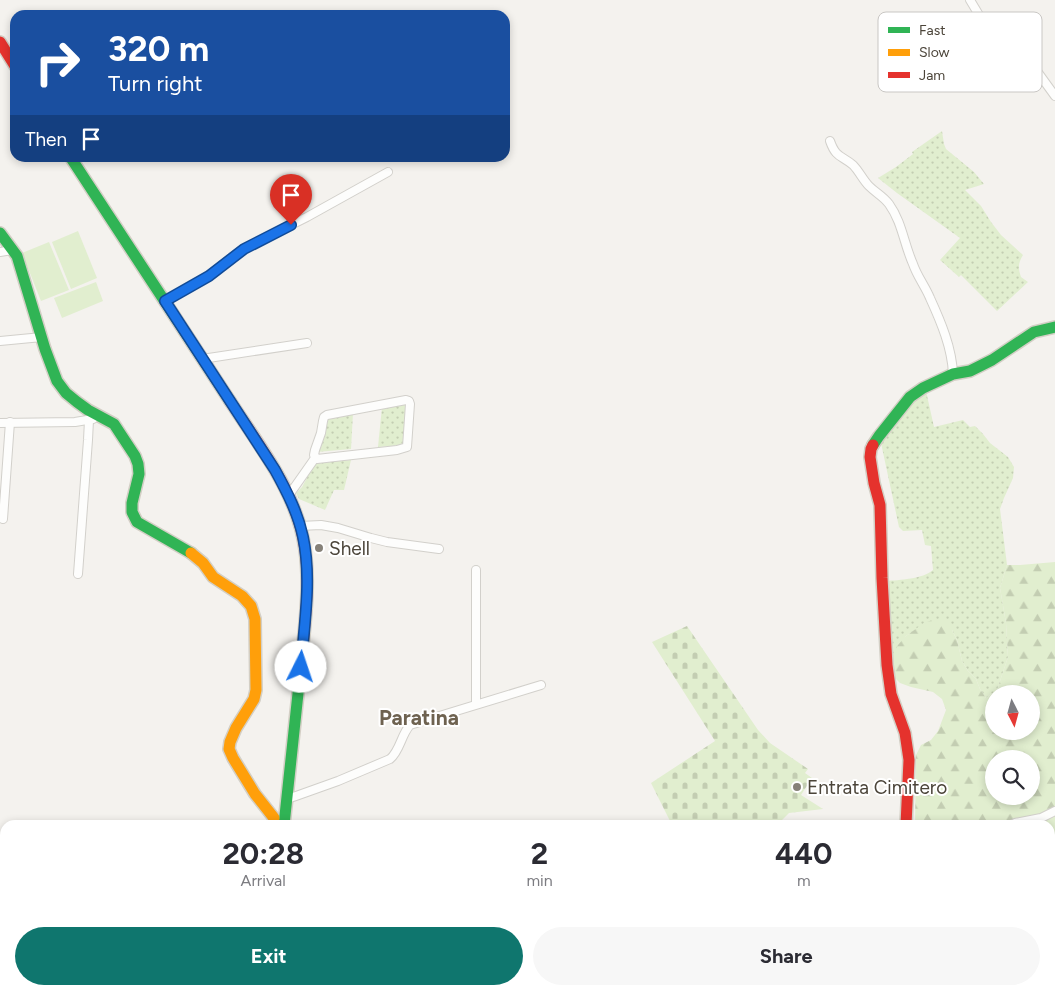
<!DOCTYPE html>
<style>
body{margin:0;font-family:Figtree,sans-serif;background:#f7f7f7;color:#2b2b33;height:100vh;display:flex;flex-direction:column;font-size:19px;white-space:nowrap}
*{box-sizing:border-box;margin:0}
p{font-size:16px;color:#7c7c81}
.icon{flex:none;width:28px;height:28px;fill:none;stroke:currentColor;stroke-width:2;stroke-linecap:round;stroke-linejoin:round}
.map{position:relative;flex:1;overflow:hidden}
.panel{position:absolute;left:0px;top:820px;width:1055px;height:175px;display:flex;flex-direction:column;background:#fff;border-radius:15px 15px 0 0;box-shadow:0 2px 8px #0003}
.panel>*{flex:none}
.banner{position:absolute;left:10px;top:10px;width:500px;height:152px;border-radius:15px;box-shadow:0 2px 8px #0003;background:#1a4fa0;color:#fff;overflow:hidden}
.needle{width:32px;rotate:174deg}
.fabs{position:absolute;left:985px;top:685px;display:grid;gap:10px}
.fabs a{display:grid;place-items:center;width:55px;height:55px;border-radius:50%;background:#fff;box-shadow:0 2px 8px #0003;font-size:25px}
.pin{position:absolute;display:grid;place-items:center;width:42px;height:42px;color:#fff;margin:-51px -21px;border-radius:50% 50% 50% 0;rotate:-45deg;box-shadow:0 0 5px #0007}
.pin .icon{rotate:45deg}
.me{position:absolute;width:55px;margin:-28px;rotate:4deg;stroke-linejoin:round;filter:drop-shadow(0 0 4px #0008)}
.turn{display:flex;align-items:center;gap:18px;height:105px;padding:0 15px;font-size:22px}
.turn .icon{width:65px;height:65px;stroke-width:2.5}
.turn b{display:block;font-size:35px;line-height:42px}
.then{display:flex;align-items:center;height:48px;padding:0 15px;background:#0003;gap:10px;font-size:19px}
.eta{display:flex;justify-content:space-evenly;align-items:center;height:85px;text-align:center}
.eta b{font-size:30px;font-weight:700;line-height:35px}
.action{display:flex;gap:10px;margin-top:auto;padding:10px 15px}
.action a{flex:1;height:58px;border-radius:30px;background:#0f766e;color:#fff;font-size:20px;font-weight:700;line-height:58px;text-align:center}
.action a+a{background:#f7f7f7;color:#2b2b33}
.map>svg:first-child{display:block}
.grass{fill:url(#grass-dots)}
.forest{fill:url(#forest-firs);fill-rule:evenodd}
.cemetery{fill:url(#cemetery-stones)}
.pitch{fill:#e1eecf}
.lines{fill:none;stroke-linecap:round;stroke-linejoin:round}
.street-casing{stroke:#d2d0cb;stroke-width:10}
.fast-casing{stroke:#d3cfc5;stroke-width:14}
.slow-casing{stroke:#d3cfc5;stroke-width:14}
.jam-casing{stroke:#d3cfc5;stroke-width:14}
.street{stroke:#fdfdfc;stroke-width:8}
.fast{stroke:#30b455;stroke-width:11}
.slow{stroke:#ff9f0a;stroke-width:11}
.jam{stroke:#e5322d;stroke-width:11}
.route-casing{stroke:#114b97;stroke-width:12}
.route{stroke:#1a73e8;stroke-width:9}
.poi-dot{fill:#868178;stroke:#fff;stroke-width:2}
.labels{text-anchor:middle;stroke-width:4;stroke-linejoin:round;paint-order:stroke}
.poi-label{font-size:19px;fill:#4b4439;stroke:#fff;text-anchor:start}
.quarter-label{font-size:21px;font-weight:bold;fill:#6e6250;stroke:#fff}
.key{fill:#fff;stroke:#c9c7c4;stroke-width:1}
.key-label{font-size:14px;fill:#4b4439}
</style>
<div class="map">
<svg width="1055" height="995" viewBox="0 0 1055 995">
<defs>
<pattern id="grass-dots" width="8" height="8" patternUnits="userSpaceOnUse" patternTransform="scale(1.25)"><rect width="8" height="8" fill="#e1eecf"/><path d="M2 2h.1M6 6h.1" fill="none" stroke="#c3cdb2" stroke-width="1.8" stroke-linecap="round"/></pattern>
<pattern id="forest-firs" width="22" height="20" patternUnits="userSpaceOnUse" patternTransform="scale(1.25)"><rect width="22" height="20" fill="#e1eecf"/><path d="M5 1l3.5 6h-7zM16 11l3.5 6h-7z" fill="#c3cdb2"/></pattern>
<pattern id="cemetery-stones" width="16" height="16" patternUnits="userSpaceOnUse" patternTransform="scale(1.25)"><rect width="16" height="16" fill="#e1eecf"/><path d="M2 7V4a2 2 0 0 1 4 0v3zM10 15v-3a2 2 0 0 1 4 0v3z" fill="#c3cdb2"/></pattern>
</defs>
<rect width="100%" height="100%" fill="#f4f2ee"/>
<!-- grass -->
<g class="grass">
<path d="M 942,131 L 944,144 L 946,149 L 974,172 L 984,184 L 965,190 L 981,206 L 991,222 L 1001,235 L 1023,255 C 1018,263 1018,268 1021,277 L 1028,282 L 997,311 L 961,275 L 959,277 L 940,260 L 960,238 L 897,193 L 878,178 L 896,167 L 913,154 L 912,152 Z"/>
<path d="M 926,391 L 934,427 L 963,420 L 970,427 L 975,426 L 983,434 L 990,443 L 1008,457 L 1014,467 L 1013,478 L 1004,498 L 1000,509 L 1007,565 L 1000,588 L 1006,623 L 1008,657 L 997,690 L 986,698 L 980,689 L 976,679 L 968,671 L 962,661 L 957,640 L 952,630 L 915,630 L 906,636 L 890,660 L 886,581 C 899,580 923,579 933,570 L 931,546 L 925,545 L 922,530 L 903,531 L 899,527 L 881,443 L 883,435 L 916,398 Z"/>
<path d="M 405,403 L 406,404 L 403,445 L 378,447 L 382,407 Z"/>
<path d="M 353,413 L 351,449 L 317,452 L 326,418 Z"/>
<path d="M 351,460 L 344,490 L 334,490 L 325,510 L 299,499 L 296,493 L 302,487 L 315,463 Z"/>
</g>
<!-- forest -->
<g class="forest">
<path d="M 1055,562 L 1055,848 L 1050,848 L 1050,825 L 915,825 L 916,755 L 921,745 L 931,740 L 938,731 L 946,710 L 942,699 L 933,692 L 911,687 L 900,683 L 892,675 L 890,660 L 898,645 L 906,636 L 924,623 L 935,619 L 946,621 L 952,630 L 957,640 L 962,661 L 968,671 L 976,679 L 980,689 L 986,698 L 997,690 L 1008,657 L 1006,623 L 1000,588 L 1007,565 L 1020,565 ZM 994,694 L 1031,694 L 1031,731 L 994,731 ZM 994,759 L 1031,759 L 1031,796 L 994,796 Z"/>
<path d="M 932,990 L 1013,990 L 1013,995 L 928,995 Z"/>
</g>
<!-- cemetery -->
<path class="cemetery" d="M 687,626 L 758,730 L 770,743 L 808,769 L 805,773 L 812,778 L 801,795 L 823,809 L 789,813 L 777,825 L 672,825 L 651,783 L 715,741 L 652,642 Z"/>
<!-- pitch -->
<g class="pitch">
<path d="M 78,231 L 97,278 L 71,289 L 52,242 Z"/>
<path d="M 49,242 L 69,290 L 41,301 L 22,253 Z"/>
<path d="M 96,282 L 103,301 L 62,318 L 54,298 Z"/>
<path d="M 389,990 L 523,990 L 524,995 L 390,995 Z"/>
<path d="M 550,990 L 602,990 L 603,995 L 550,995 Z"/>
<path d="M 610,990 L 662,990 L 663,995 L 610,995 Z"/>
</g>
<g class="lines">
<defs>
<g id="street">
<path d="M 970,0 L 982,20 L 1034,67 L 1055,96"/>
<path d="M 830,141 C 836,158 841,155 853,165 C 859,171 863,180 869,186 C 876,193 883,196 889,204 C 902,222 904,244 913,264 C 917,276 925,286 930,298 C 941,322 952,348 953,374"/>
<path d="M 0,252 L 12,250"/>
<path d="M 165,301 L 209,276 L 232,257 L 243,249 L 307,217 L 388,172"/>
<path d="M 0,341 L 42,337"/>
<path d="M 202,359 L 307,343"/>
<path d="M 406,400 L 409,401 L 410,404 L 407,447 L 397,450 L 317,459 L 314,455 L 315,450 L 321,433 L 323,421 L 324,417 L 327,415 Z"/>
<path d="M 0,423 L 75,422 L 93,419"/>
<path d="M 289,495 L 315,458"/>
<path d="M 3,519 L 10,422"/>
<path d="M 300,526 L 321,525 L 338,528 L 371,538 L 387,542 L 439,549"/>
<path d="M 476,570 L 476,704"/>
<path d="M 78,574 L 88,440 L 89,420"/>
<path d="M 287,799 L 296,796 L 338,781 L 390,759 C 400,751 401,735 410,725 L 541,685"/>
<path d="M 1011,825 L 1015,823 L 1041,818 L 1055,811"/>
<path d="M 167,995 L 171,990"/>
<path d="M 272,995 L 272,990"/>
<path d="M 920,995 L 922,990"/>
<path d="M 993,995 L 994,990"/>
</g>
<g id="fast">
<path d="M 71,158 L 230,401"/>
<path d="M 0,233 L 17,256 L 45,349 L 57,381 L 66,393 L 77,402 L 88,410 L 114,424 L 135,456 L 138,464 L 139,474 L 132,503 L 132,512 L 137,522 L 191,553"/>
<path d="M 873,445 L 879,436 L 910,397 L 923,388 L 953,374 L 970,371 L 992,360 L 1034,332 L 1055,327"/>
<path d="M 284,825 L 302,656"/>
<path d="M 286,990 L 288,995"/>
</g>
<path id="slow" d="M 191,553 L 203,563 L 213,577 L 242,596 L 251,606 L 255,619 L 256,690 L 254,699 L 236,728 L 230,742 L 229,749 L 233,758 L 255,794 L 274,818 L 273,825"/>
<g id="jam">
<path d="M 0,42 L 15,66"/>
<path d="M 230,401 C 260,447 298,494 305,550 C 310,585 305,621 302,656"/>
<path d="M 873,445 L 871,449 L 870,457 L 874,483 L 880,505 L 882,578 L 887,665 L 891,694 L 905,733 L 909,760 L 906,825"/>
</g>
</defs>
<!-- street casing -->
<use href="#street" class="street-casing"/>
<!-- fast casing -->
<use href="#fast" class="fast-casing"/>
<!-- slow casing -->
<use href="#slow" class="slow-casing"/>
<!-- jam casing -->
<use href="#jam" class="jam-casing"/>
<!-- street -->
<use href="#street" class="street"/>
<!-- fast -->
<use href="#fast" class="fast"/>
<!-- slow -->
<use href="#slow" class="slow"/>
<!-- jam -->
<use href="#jam" class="jam"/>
</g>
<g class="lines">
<defs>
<path id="route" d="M 291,225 L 244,249 L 209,276 L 165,301 L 275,470 C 287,492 298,513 303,537 C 312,579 304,625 301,667"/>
</defs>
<!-- route casing -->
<use href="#route" class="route-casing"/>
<!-- route -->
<use href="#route" class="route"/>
</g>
<!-- markers -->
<g class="poi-dot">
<circle cx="319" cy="548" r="5"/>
<circle cx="797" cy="787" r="5"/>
</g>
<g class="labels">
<!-- poi labels -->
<g class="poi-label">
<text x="329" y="555">Shell</text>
<text x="807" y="794">Entrata Cimitero</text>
</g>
<!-- quarter labels -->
<g class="quarter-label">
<text x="419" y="725">Paratina</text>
</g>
</g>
<!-- legend -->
<rect x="878" y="12" width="164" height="80" rx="8" class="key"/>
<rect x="888" y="27" width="22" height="6" fill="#30b455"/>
<rect x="888" y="49" width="22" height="7" fill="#ff9f0a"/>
<rect x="888" y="72" width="22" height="6" fill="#e5322d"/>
<g class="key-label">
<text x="919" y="35">Fast</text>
<text x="919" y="57">Slow</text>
<text x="919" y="80">Jam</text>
</g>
</svg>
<div class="fabs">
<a><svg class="needle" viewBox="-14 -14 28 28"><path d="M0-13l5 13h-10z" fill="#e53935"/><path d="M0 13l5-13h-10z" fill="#7c7c81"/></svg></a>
<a><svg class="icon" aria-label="search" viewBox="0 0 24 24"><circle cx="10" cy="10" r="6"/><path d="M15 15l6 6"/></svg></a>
</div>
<div class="pin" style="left:291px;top:225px;background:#d93025"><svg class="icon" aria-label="arrive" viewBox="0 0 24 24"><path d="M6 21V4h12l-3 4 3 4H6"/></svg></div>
<svg class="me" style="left:301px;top:667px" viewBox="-20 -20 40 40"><circle r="19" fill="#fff"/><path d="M0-13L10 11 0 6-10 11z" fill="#1a73e8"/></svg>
<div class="banner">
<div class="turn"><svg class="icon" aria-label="right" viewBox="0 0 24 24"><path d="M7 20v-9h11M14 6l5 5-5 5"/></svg><div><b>320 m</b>Turn right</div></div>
<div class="then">Then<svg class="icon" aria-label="arrive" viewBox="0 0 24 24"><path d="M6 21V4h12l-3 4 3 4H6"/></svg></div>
</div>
<section class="panel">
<div class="eta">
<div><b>20:28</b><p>Arrival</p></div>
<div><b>2</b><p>min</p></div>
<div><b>440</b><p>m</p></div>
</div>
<div class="action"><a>Exit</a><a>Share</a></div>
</section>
</div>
